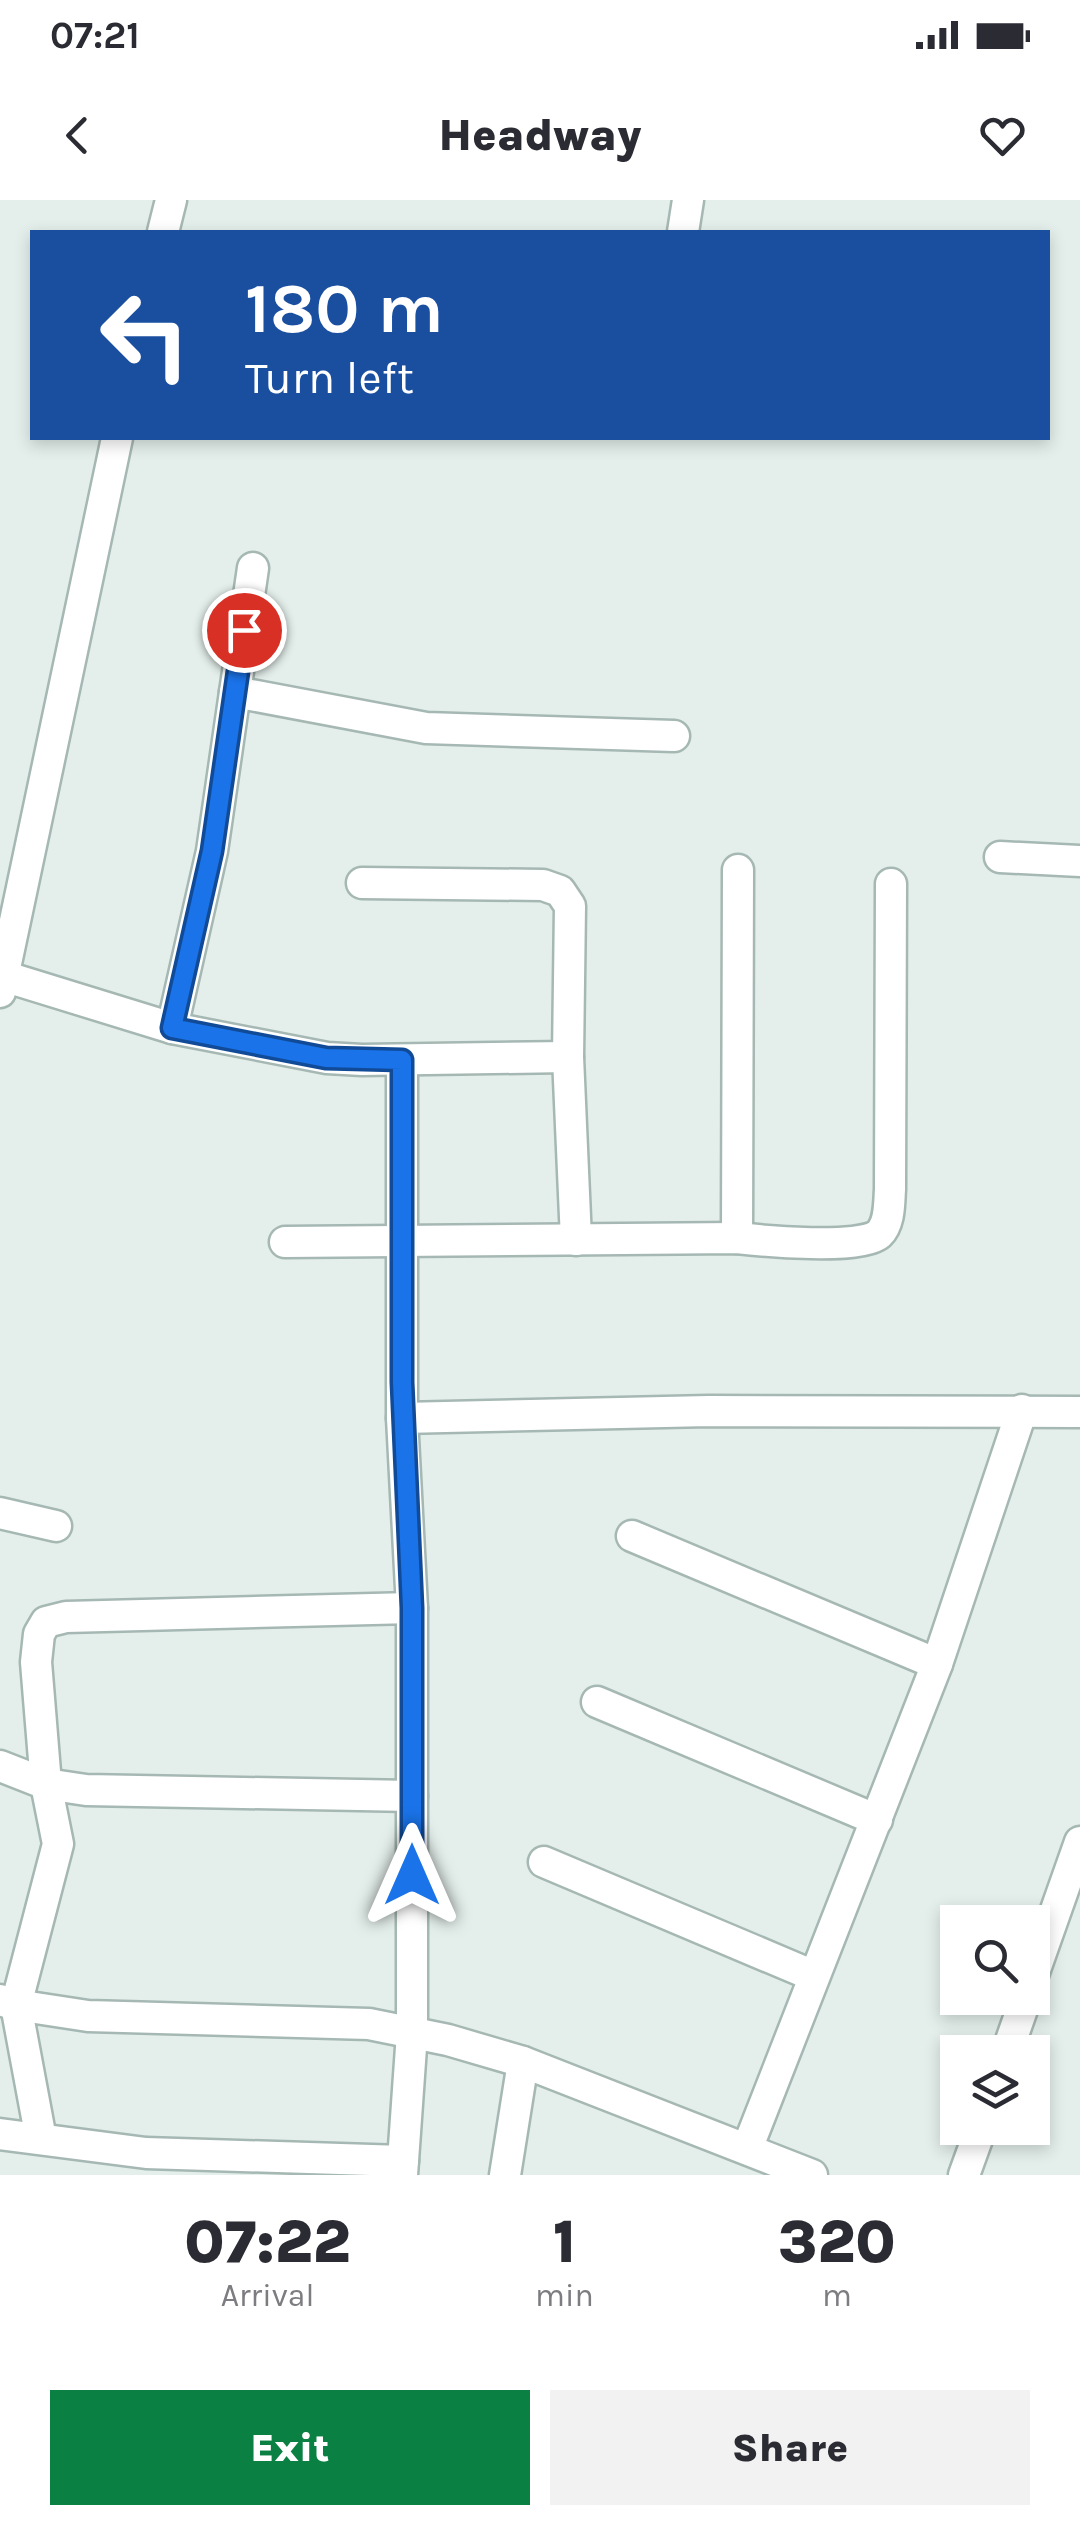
<!DOCTYPE html>
<style>
body{margin:0;font-family:Karla,sans-serif;background:#f2f2f3;color:#2b2b33;height:100vh;display:flex;flex-direction:column;font-size:38px;white-space:nowrap}
*{box-sizing:border-box;margin:0}
p{font-size:32px;color:#7c7c81}
.icon{flex:none;width:55px;height:55px;fill:none;stroke:currentColor;stroke-width:2;stroke-linecap:round;stroke-linejoin:round}
.map{position:relative;height:1975px;overflow:hidden}
.sheet{display:flex;flex-direction:column;background:#fff;flex:1}
.sheet>*{flex:none}
.guide{position:absolute;left:30px;top:30px;width:1020px;height:210px;border-radius:0px;box-shadow:0 5px 15px #0003;background:#1a4fa0;color:#fff;overflow:hidden}
.tools{position:absolute;left:940px;top:1705px;display:grid;gap:20px}
.tools a{display:grid;place-items:center;width:110px;height:110px;border-radius:0px;background:#fff;box-shadow:0 5px 15px #0003;font-size:50px}
.pin{position:absolute;display:grid;place-items:center;width:85px;height:85px;color:#fff;margin:-42px;border:5px solid #fff;border-radius:50%;box-shadow:0 2px 10px #0007}
.me{position:absolute;width:110px;margin:-55px;rotate:0deg;stroke-linejoin:round;filter:drop-shadow(0 0 8px #0008)}
.turn{display:flex;align-items:center;gap:35px;height:210px;padding:0 50px;font-size:45px}
.turn .icon{width:130px;height:130px;stroke-width:2.5}
.turn b{display:block;font-size:70px;line-height:85px}
.eta{display:flex;justify-content:space-evenly;align-items:center;height:170px;text-align:center}
.eta b{font-size:60px;font-weight:800;line-height:70px}
.button{display:flex;gap:20px;margin-top:auto;padding:20px 50px}
.button a{flex:1;height:115px;border-radius:0px;background:#0b8043;color:#fff;font-size:40px;font-weight:800;line-height:115px;text-align:center}
.button a+a{background:#f2f2f3;color:#2b2b33}
.status{display:flex;justify-content:space-between;align-items:center;height:70px;padding:0 50px;background:#fff;direction:ltr}
.status svg{height:28px;fill:currentColor}
header{display:flex;justify-content:space-between;align-items:center;height:130px;padding:0 50px;background:#fff;font-size:45px;font-weight:800}
.map>svg:first-child{display:block}
.lines{fill:none;stroke-linecap:round;stroke-linejoin:round}
.street-casing{stroke:#a6b8b3;stroke-width:35}
.street{stroke:#fff;stroke-width:30}
.route-casing{stroke:#114b97;stroke-width:25}
.route{stroke:#1a73e8;stroke-width:18}
</style>
<div class="status"><b>07:21</b><svg viewBox="0 0 49 12"><path d="M0 12V9h3v3zM5 12V6h3v6zM10 12V3h3v9zM15 12V0h3v12zM26 1h20v11H26zM47 4h2v5h-2z"/></svg></div>
<header><svg class="icon" aria-label="back" viewBox="0 0 24 24"><path d="M15 5l-7 7 7 7"/></svg>Headway<svg class="icon" aria-label="heart" viewBox="0 0 24 24"><path d="M12 20l-8-8c-3-5 5-10 8-4 3-6 11-1 8 4z"/></svg></header>
<div class="map">
<svg width="1080" height="1975" viewBox="0 0 1080 1975">
<rect width="100%" height="100%" fill="#e4efeb"/>
<g class="lines">
<defs>
<g id="street">
<path d="M 163,32 L 171,0"/>
<path d="M 683,32 L 688,0"/>
<path d="M 235,492 L 426,528 L 674,536"/>
<path d="M 1000,657 L 1080,661"/>
<path d="M 362,683 L 543,685 L 560,691 L 570,706 L 568,857 L 576,1040"/>
<path d="M 0,775 L 172,828 L 327,858 L 362,860 L 568,857"/>
<path d="M 0,792 L 117,238"/>
<path d="M 172,828 L 212,651 L 253,368"/>
<path d="M 737,1038 L 738,670"/>
<path d="M 285,1042 L 737,1038 C 763,1041 861,1050 879,1034 C 890,1023 889,1004 890,989 L 891,684"/>
<path d="M 402,1218 L 709,1211 L 1080,1212"/>
<path d="M 0,1313 L 56,1326"/>
<path d="M 632,1336 L 937,1464"/>
<path d="M 597,1502 L 877,1620"/>
<path d="M 0,1566 L 46,1584 L 86,1590 L 412,1596"/>
<path d="M 544,1662 L 814,1776"/>
<path d="M 1032,1778 L 1080,1642"/>
<path d="M 0,1800 L 16,1805 L 88,1816 L 369,1824 L 448,1840 L 523,1862 L 812,1975"/>
<path d="M 1007,1852 L 1026,1798"/>
<path d="M 0,1934 L 146,1953 L 403,1961"/>
<path d="M 41,1939 L 16,1805 L 58,1644 L 46,1584 L 36,1462 L 39,1434 L 46,1422 L 66,1417 L 412,1408"/>
<path d="M 747,1949 L 937,1464 L 1022,1210"/>
<path d="M 402,1975 L 412,1833 L 412,1408 L 402,1218 L 402,860"/>
<path d="M 505,1975 L 523,1862"/>
<path d="M 964,1975 L 981,1928"/>
</g>
</defs>
<!-- street casing -->
<use href="#street" class="street-casing"/>
<!-- street -->
<use href="#street" class="street"/>
</g>
<g class="lines">
<defs>
<path id="route" d="M 244,430 L 212,651 L 172,828 L 326,858 L 402,860 L 402,1182 L 412,1408 L 412,1675"/>
</defs>
<!-- route casing -->
<use href="#route" class="route-casing"/>
<!-- route -->
<use href="#route" class="route"/>
</g>
</svg>
<div class="tools">
<a><svg class="icon" aria-label="search" viewBox="0 0 24 24"><circle cx="10" cy="10" r="6"/><path d="M15 15l6 6"/></svg></a>
<a><svg class="icon" aria-label="layers" viewBox="0 0 24 24"><path d="M12 4l9 5-9 5-9-5zM3 14l9 5 9-5"/></svg></a>
</div>
<div class="pin" style="left:244px;top:430px;background:#d93025"><svg class="icon" aria-label="arrive" viewBox="0 0 24 24"><path d="M6 21V4h12l-3 4 3 4H6"/></svg></div>
<svg class="me" style="left:412px;top:1675px" viewBox="-20 -20 40 40"><path d="M0-17L14 15 0 8-14 15z" fill="#1a73e8" stroke="#fff" stroke-width="4"/></svg>
<div class="guide">
<div class="turn"><svg class="icon" aria-label="left" viewBox="0 0 24 24"><path d="M17 20v-9H6M10 6l-5 5 5 5"/></svg><div><b>180 m</b>Turn left</div></div>
</div>
</div>
<section class="sheet">
<div class="eta">
<div><b>07:22</b><p>Arrival</p></div>
<div><b>1</b><p>min</p></div>
<div><b>320</b><p>m</p></div>
</div>
<div class="button"><a>Exit</a><a>Share</a></div>
</section>
